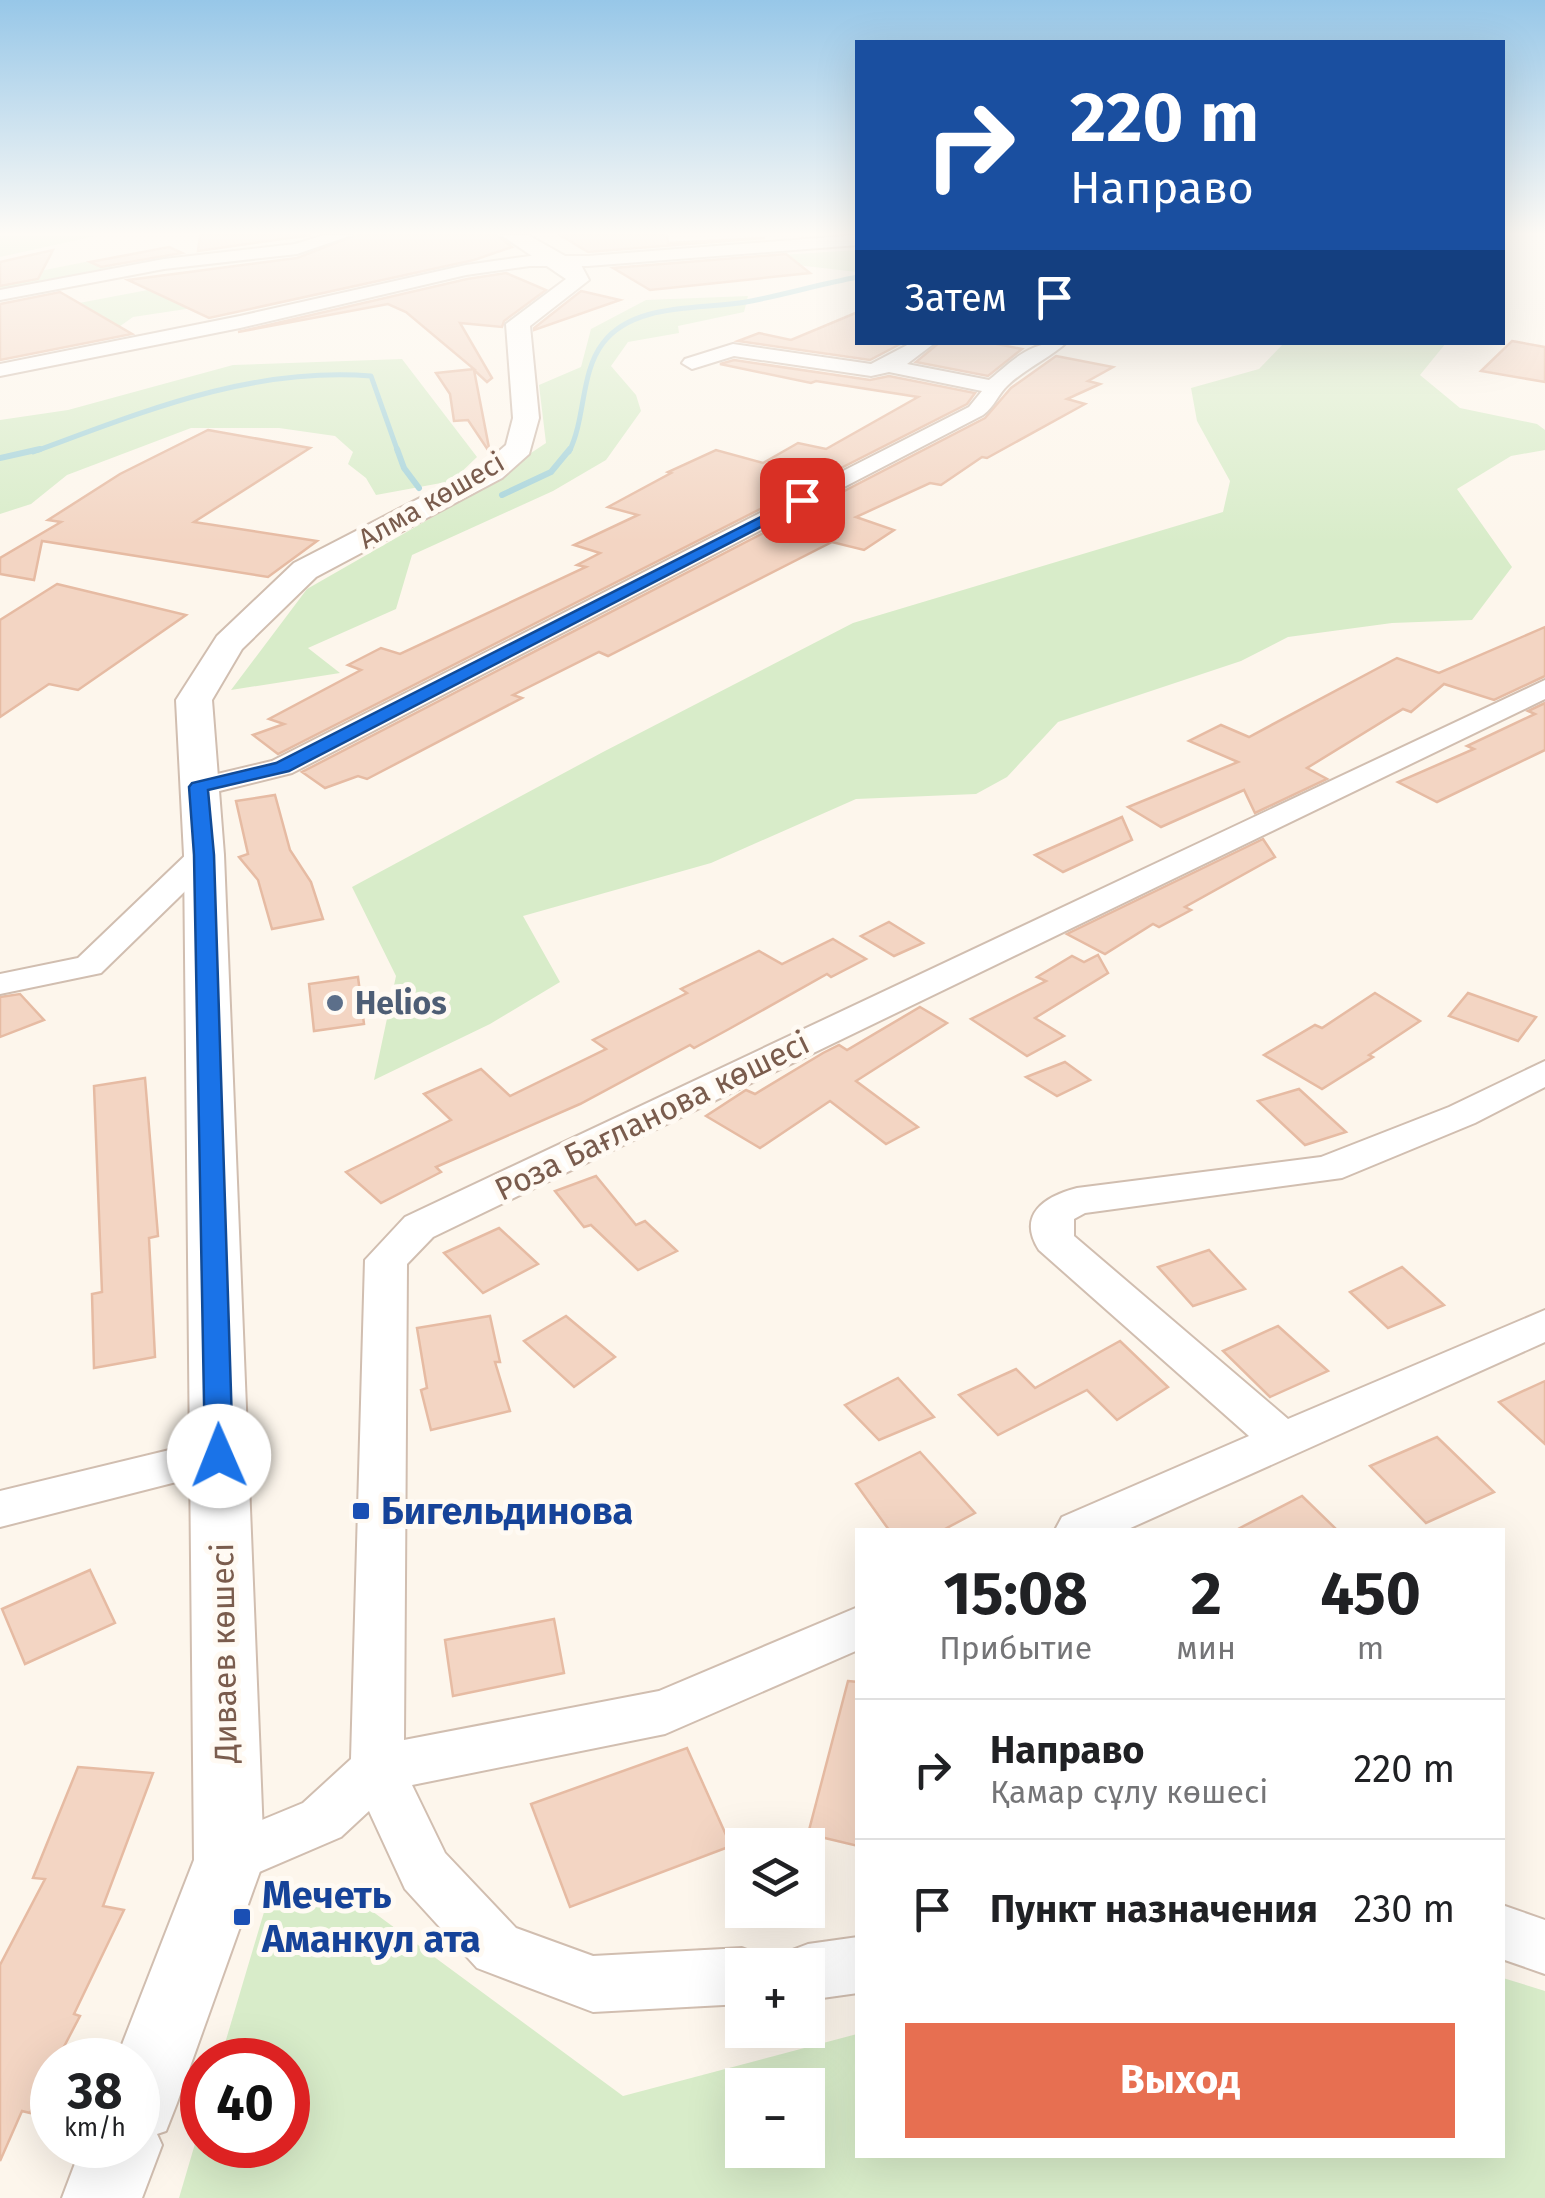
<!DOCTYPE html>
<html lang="ru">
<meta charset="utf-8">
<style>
body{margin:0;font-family:"Fira Sans",sans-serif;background:#f6f6f6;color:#202124;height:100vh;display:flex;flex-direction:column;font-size:38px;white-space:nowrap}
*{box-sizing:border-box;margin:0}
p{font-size:32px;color:#757577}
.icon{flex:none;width:55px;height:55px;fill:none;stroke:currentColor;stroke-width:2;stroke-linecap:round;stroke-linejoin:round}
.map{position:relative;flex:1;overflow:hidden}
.sheet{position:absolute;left:855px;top:1528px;width:650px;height:630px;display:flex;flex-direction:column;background:#fff;border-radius:0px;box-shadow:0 10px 40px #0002}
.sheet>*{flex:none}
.guide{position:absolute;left:855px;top:40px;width:650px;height:305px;border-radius:0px;box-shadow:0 10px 40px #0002;background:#1a4fa0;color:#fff;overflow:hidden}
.buttons{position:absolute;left:725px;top:1828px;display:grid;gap:20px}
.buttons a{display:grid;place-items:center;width:100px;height:100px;border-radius:0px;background:#fff;box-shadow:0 10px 40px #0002;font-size:50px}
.speed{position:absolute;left:30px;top:2038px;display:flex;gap:20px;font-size:50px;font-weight:700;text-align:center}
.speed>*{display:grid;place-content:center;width:130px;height:130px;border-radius:50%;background:#fff;box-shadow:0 10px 40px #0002;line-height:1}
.speed small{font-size:25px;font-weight:400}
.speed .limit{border:15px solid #d22;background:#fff;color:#111}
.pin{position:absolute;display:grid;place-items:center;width:85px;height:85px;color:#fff;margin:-42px;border-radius:20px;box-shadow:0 5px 15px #0006}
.me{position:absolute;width:110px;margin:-55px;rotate:359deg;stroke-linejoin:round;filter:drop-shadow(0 0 8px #0008)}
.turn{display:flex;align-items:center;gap:35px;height:210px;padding:0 50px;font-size:45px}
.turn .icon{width:130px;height:130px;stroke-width:2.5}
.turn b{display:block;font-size:70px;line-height:85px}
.then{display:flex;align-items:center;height:95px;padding:0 50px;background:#0003;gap:20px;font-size:38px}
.eta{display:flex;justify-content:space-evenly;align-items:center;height:170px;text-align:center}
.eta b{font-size:60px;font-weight:700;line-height:70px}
.cta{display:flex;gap:20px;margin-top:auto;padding:20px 50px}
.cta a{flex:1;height:115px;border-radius:0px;background:#e76f51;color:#fff;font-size:40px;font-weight:700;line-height:115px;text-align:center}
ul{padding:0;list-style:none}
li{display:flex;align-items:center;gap:30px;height:140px;padding:0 50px;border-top:2px solid #e0e0e0}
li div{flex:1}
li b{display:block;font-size:38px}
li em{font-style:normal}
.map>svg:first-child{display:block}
.green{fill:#d8ecc9;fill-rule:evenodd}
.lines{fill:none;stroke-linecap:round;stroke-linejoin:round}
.stream-far1{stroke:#a5d3da;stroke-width:5}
.stream{stroke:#a5d3da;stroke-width:6}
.building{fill:#f3d5c3;stroke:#e6bba3;stroke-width:2.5}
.minor-casing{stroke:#d1beb0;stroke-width:4}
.tertiary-casing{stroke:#d1beb0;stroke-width:4}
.minor{fill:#fff;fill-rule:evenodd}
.tertiary{fill:#fff;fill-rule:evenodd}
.route{fill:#1a73e8;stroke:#114b97;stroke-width:2.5}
.service-dot{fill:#5c6f8a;stroke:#fffaf3;stroke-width:4}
.transit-dot{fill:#1a4fb4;stroke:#fffaf3;stroke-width:4}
.labels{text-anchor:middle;stroke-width:10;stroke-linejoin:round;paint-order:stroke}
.far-street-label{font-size:28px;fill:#7a5c4d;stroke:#fffaf3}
.service-label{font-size:32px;font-weight:bold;fill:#4e5e75;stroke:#fffaf3;text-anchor:start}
.street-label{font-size:32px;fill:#7a5c4d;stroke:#fffaf3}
.near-transit-label{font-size:38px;font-weight:bold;fill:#164399;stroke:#fffaf3;text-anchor:start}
</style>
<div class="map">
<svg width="1545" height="2198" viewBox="0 0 1545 2198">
<rect width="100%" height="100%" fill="#fdf6ec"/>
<!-- green -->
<g class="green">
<path d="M 0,235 L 100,235 L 0,257 Z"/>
<path d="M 857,250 L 857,272 L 737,258 Z"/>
<path d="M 95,260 L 122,270 L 0,293 L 0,279 Z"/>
<path d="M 195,281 L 226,303 L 133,317 L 116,329 L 0,318 Z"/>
<path d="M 748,296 L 744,312 L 678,326 L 679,333 L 628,342 L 611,366 L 636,395 L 641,411 L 606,460 L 553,491 L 412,555 L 396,609 L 308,648 L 340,673 L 231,690 L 307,589 L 445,510 L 546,443 L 539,385 L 581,367 L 591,329 L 646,300 Z"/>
<path d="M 1284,343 L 1446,343 L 1420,375 L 1460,408 L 1537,424 L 1545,430 L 1545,450 L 1511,456 L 1457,489 L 1512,567 L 1472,620 L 1392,623 L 1288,637 L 1241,661 L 1058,722 L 1007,777 L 976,794 L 856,799 L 711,863 L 523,916 L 560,982 L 490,1024 L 374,1080 L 396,976 L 352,887 L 603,752 L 853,623 L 1223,512 L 1230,481 L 1197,421 L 1191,388 L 1259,369 Z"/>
<path d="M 402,359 L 477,457 L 452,481 L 376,495 L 366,478 L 348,464 L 353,452 L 335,436 L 279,428 L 191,428 L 67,475 L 31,504 L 0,514 L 0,420 L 68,410 L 233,365 Z"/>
<path d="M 267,1902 L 361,1903 L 623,2096 L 857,2034 L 858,2155 L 1502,2155 L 1503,1978 L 1545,1991 L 1545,2198 L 179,2198 L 202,2120 L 202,2145 L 288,2145 L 288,2060 L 220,2060 ZM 742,2085 L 808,2085 L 808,2150 L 742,2150 Z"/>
</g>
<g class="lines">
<!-- stream-far1 -->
<g class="stream-far1">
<path d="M 33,452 C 145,411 250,367 371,376 L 398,452"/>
<path d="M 569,452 C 586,418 580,373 603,343 C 634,302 701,310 746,302 C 784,295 820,284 858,277"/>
</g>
<!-- stream -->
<g class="stream">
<path d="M 397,449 L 404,468 L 419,488"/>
<path d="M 0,458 L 40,449"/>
<path d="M 502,495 L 551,472 L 570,449"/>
</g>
</g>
<!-- building -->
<g class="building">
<path d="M 200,235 L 311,235 L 198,251 Z"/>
<path d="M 356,235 L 497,235 L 512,247 L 474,260 L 209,318 L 128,280 L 297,258 Z"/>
<path d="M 560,235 L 667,235 L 668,243 L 765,238 L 588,252 Z"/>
<path d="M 169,247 L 182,253 L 101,267 L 90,262 Z"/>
<path d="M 53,250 L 38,279 L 0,286 L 0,262 Z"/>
<path d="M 786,254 L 810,273 L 650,290 L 613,268 Z"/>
<path d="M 506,273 L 546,290 L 504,321 L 502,327 L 460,323 L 492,378 L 487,382 L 474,370 L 490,453 L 468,420 L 454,421 L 450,394 L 436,373 L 474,369 L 406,312 L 388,304 L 238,332 L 467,279 Z"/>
<path d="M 581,291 L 620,300 L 534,330 L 534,328 Z"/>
<path d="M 60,292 L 132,334 L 0,360 L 0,304 Z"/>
<path d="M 858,312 L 858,342 L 904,342 L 870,360 L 738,341 L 759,333 L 791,340 Z"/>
<path d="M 1512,341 L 1545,347 L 1545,382 L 1481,371 Z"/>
<path d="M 940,342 L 987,342 L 1022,349 L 988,376 L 916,362 Z"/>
<path d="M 1056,356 L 1113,367 L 1088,381 L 1100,384 L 1067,399 L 1085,404 L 987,458 L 982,457 L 941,485 L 930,483 L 856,517 L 894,530 L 864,550 L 832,542 L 608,656 L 599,652 L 513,695 L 522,698 L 367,779 L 358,776 L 325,788 L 302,772 L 985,418 L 1011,388 Z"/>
<path d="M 734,360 L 870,380 L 889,376 L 975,393 L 967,404 L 278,754 L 253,735 L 284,724 L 269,719 L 361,670 L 348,665 L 381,648 L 400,654 L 586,567 L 577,565 L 600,553 L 574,545 L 638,515 L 608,507 L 671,473 L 668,472 L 716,450 L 763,463 L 798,443 L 826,449 L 918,397 L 816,381 L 811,383 L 720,364 Z"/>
<path d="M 208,430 L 310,448 L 194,522 L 317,541 L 268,577 L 42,541 L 34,580 L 0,574 L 0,558 L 61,522 L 48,520 L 120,474 Z"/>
<path d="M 57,584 L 186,615 L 78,690 L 49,684 L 0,717 L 0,620 Z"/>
<path d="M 1545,627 L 1545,676 L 1494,700 L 1444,684 L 1411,712 L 1403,709 L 1307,768 L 1327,779 L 1255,813 L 1244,790 L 1161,827 L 1128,807 L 1238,762 L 1189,741 L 1221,725 L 1249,737 L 1397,658 L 1439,673 Z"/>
<path d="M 1545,703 L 1545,750 L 1437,802 L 1398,782 L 1474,749 L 1467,746 L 1535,714 L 1528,711 Z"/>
<path d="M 275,795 L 290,850 L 311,882 L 323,919 L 272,929 L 258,880 L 239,857 L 248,854 L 236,801 Z"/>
<path d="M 1122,817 L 1132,840 L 1063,872 L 1035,855 Z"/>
<path d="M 1263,839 L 1275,857 L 1185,907 L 1191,910 L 1159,927 L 1153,924 L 1105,954 L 1067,934 Z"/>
<path d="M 889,922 L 923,943 L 894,956 L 861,936 Z"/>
<path d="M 833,939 L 866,959 L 831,977 L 827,974 L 729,1029 L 694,1048 L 690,1045 L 580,1104 L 436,1167 L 441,1172 L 381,1203 L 346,1172 L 451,1120 L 424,1094 L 481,1069 L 510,1096 L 606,1049 L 593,1040 L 687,993 L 681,989 L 759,951 L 782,964 Z"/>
<path d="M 1098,955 L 1108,973 L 1035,1018 L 1064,1036 L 1027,1056 L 971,1019 L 1046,981 L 1037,977 L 1072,956 L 1084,962 Z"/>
<path d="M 358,977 L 364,1024 L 314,1031 L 309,984 Z"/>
<path d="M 1375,993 L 1420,1021 L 1369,1055 L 1373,1057 L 1322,1089 L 1264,1055 L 1315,1025 L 1322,1028 Z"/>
<path d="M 1468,993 L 1536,1017 L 1518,1041 L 1449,1016 Z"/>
<path d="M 20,994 L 44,1020 L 0,1037 L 0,997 Z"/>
<path d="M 920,1007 L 947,1023 L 856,1081 L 918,1127 L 886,1144 L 830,1101 L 760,1148 L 706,1116 L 746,1090 L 755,1094 L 823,1053 L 839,1045 L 847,1050 Z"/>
<path d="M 1065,1062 L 1090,1080 L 1057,1096 L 1026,1077 Z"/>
<path d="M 145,1078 L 158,1236 L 149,1238 L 155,1357 L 94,1368 L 92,1294 L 102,1292 L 94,1086 Z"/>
<path d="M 1299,1089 L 1346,1132 L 1305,1145 L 1258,1101 Z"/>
<path d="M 596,1176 L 636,1225 L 645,1221 L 677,1251 L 638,1270 L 591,1225 L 584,1227 L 555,1191 Z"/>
<path d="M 499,1228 L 538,1264 L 483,1293 L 444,1253 Z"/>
<path d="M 1209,1250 L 1245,1289 L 1193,1306 L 1158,1267 Z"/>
<path d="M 1402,1267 L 1444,1305 L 1388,1328 L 1350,1292 Z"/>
<path d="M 490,1316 L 500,1362 L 495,1362 L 510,1411 L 431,1430 L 421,1390 L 427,1388 L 417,1328 Z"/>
<path d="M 566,1316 L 615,1357 L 574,1387 L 524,1341 Z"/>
<path d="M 1278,1326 L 1328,1371 L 1270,1397 L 1223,1351 Z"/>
<path d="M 1120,1341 L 1168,1387 L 1117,1420 L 1087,1390 L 998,1435 L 959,1395 L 1016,1369 L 1035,1388 Z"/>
<path d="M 898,1378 L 934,1417 L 879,1440 L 845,1405 Z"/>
<path d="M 1545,1381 L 1545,1444 L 1499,1402 Z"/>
<path d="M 1437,1437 L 1494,1492 L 1426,1523 L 1370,1466 Z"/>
<path d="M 920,1452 L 975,1513 L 943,1530 L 889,1530 L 856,1484 Z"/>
<path d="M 1302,1496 L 1337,1530 L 1236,1530 Z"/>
<path d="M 90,1570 L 115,1623 L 25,1664 L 2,1609 Z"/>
<path d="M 554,1619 L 564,1673 L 453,1696 L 445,1640 Z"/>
<path d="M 848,1681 L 858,1682 L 858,1846 L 808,1834 Z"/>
<path d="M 687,1748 L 731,1846 L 570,1907 L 531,1804 Z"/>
<path d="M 78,1767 L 153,1773 L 103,1906 L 124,1910 L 74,2014 L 80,2016 L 57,2060 L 52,2060 L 52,2069 L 30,2113 L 22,2111 L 0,2161 L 0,1965 L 45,1879 L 33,1878 Z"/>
</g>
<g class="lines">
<defs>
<g id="minor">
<path d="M 325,235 L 352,235 L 297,254 L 164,269 L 0,300 L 0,290 L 164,259 L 295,244 Z"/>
<path d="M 858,235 L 858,245 L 588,266 L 530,266 L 466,275 L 240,328 L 0,376 L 0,364 L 240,316 L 466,265 L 530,256 L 588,256 Z"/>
<path d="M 913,342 L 936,342 L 907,364 L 989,380 C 1017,357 1029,342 1067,342 C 1050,358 1026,368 1008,385 C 998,394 995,406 983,415 L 292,773 L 199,796 L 188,793 L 184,787 L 188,781 L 272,761 L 969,407 L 982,391 L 889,372 L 871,376 L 734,356 L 692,369 L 682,363 L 685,359 L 733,344 L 871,364 Z"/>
<path d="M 1545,680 L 1545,699 L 433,1237 L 407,1264 L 404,1740 L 659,1691 L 858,1607 L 858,1650 L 665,1734 L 412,1785 L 445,1853 L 516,1928 L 593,1956 L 742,1948 L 763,1956 L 766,1965 L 742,1965 L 742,2004 L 593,2012 L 477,1968 L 405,1889 L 369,1811 L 341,1837 L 229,1885 L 209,1878 L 201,1860 L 209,1842 L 303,1803 L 351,1759 L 365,1260 L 405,1217 Z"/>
<path d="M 204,845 L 215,848 L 220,855 L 215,862 L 101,973 L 0,994 L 0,974 L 78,958 L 193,848 Z"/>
<path d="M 1545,1061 L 1545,1087 L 1475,1123 L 1342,1178 L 1085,1213 L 1074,1219 L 1074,1236 L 1288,1419 L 1545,1310 L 1545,1342 L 1126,1530 L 1055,1530 L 1062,1517 L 1249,1436 L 1039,1250 C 1016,1214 1046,1196 1077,1188 L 1321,1157 L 1449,1107 Z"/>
<path d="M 219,1438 L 235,1443 L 242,1455 L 235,1467 L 0,1527 L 0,1491 Z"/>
<path d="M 1502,1905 L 1545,1920 L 1545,1974 L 1502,1959 Z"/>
<path d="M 858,1937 L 858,1993 L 808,2000 L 808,1965 L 782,1965 L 787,1952 L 808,1944 Z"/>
</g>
<path id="tertiary" d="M 501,235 L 528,235 L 581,265 L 589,280 L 530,326 L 539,418 L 529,454 L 502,478 L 316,577 L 242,649 L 212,700 L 224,855 L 264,1860 L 177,2103 L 166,2131 L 157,2134 L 162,2145 L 142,2198 L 62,2198 L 82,2145 L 138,2145 L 138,2060 L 116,2060 L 194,1860 L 184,855 L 176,700 L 217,636 L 294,563 L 482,466 L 506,445 L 513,418 L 506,324 L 566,279 Z"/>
</defs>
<!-- minor casing -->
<use href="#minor" class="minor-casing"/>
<!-- tertiary casing -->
<use href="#tertiary" class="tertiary-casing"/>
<!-- minor -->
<use href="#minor" class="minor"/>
<!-- tertiary -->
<use href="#tertiary" class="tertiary"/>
</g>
<!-- sky -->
<linearGradient id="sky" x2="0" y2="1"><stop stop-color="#97c7e8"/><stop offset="0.43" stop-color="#fefbf6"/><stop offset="1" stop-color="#fefbf6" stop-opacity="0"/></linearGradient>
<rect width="1545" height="543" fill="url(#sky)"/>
<!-- route -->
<path class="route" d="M 802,496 L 810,500 L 807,503 L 289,771 L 208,790 L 214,855 L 233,1456 L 229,1463 L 219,1466 L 209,1463 L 205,1456 L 194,855 L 189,787 L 192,783 L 276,763 Z"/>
<!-- markers -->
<circle class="service-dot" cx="335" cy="1003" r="10"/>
<g class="transit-dot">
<rect x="351" y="1501" width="20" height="20" rx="5"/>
<rect x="232" y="1907" width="20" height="20" rx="5"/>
</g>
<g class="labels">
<!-- far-street labels -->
<g class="far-street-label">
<text transform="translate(431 500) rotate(-30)" y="10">Алма көшесі</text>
</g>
<!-- service labels -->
<g class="service-label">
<text x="355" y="1014">Helios</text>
</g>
<!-- street labels -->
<g class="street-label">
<text transform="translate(652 1116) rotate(-26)" y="11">Роза Бағланова көшесі</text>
<text transform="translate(224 1653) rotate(-91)" y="11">Диваев көшесі</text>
</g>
<!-- near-transit labels -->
<g class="near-transit-label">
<text x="381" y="1524">Бигельдинова</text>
<text x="262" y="1908">Мечеть<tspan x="262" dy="44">Аманкул ата</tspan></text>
</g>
</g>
</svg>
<div class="buttons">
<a><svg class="icon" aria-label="layers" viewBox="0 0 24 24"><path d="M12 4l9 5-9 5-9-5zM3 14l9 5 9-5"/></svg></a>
<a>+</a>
<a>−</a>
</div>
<div class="speed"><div>38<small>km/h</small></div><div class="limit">40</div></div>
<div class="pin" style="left:802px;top:500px;background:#d93025"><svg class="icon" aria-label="arrive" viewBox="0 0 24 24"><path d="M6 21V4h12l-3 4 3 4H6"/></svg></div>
<svg class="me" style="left:219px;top:1456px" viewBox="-20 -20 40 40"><circle r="19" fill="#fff"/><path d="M0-13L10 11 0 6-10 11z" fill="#1a73e8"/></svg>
<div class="guide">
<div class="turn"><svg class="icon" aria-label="right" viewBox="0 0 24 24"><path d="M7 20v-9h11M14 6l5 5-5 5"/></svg><div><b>220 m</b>Направо</div></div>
<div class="then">Затем<svg class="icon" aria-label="arrive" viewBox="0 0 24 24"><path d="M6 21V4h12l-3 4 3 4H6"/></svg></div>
</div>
<section class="sheet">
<div class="eta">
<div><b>15:08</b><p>Прибытие</p></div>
<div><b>2</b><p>мин</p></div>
<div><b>450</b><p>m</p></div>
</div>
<ul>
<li><svg class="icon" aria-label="right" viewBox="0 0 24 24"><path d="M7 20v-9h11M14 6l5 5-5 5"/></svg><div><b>Направо</b><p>Қамар сұлу көшесі</p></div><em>220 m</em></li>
<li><svg class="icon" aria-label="arrive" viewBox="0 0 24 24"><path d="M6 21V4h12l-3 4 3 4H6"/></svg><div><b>Пункт назначения</b></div><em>230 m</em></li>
</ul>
<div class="cta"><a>Выход</a></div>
</section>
</div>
